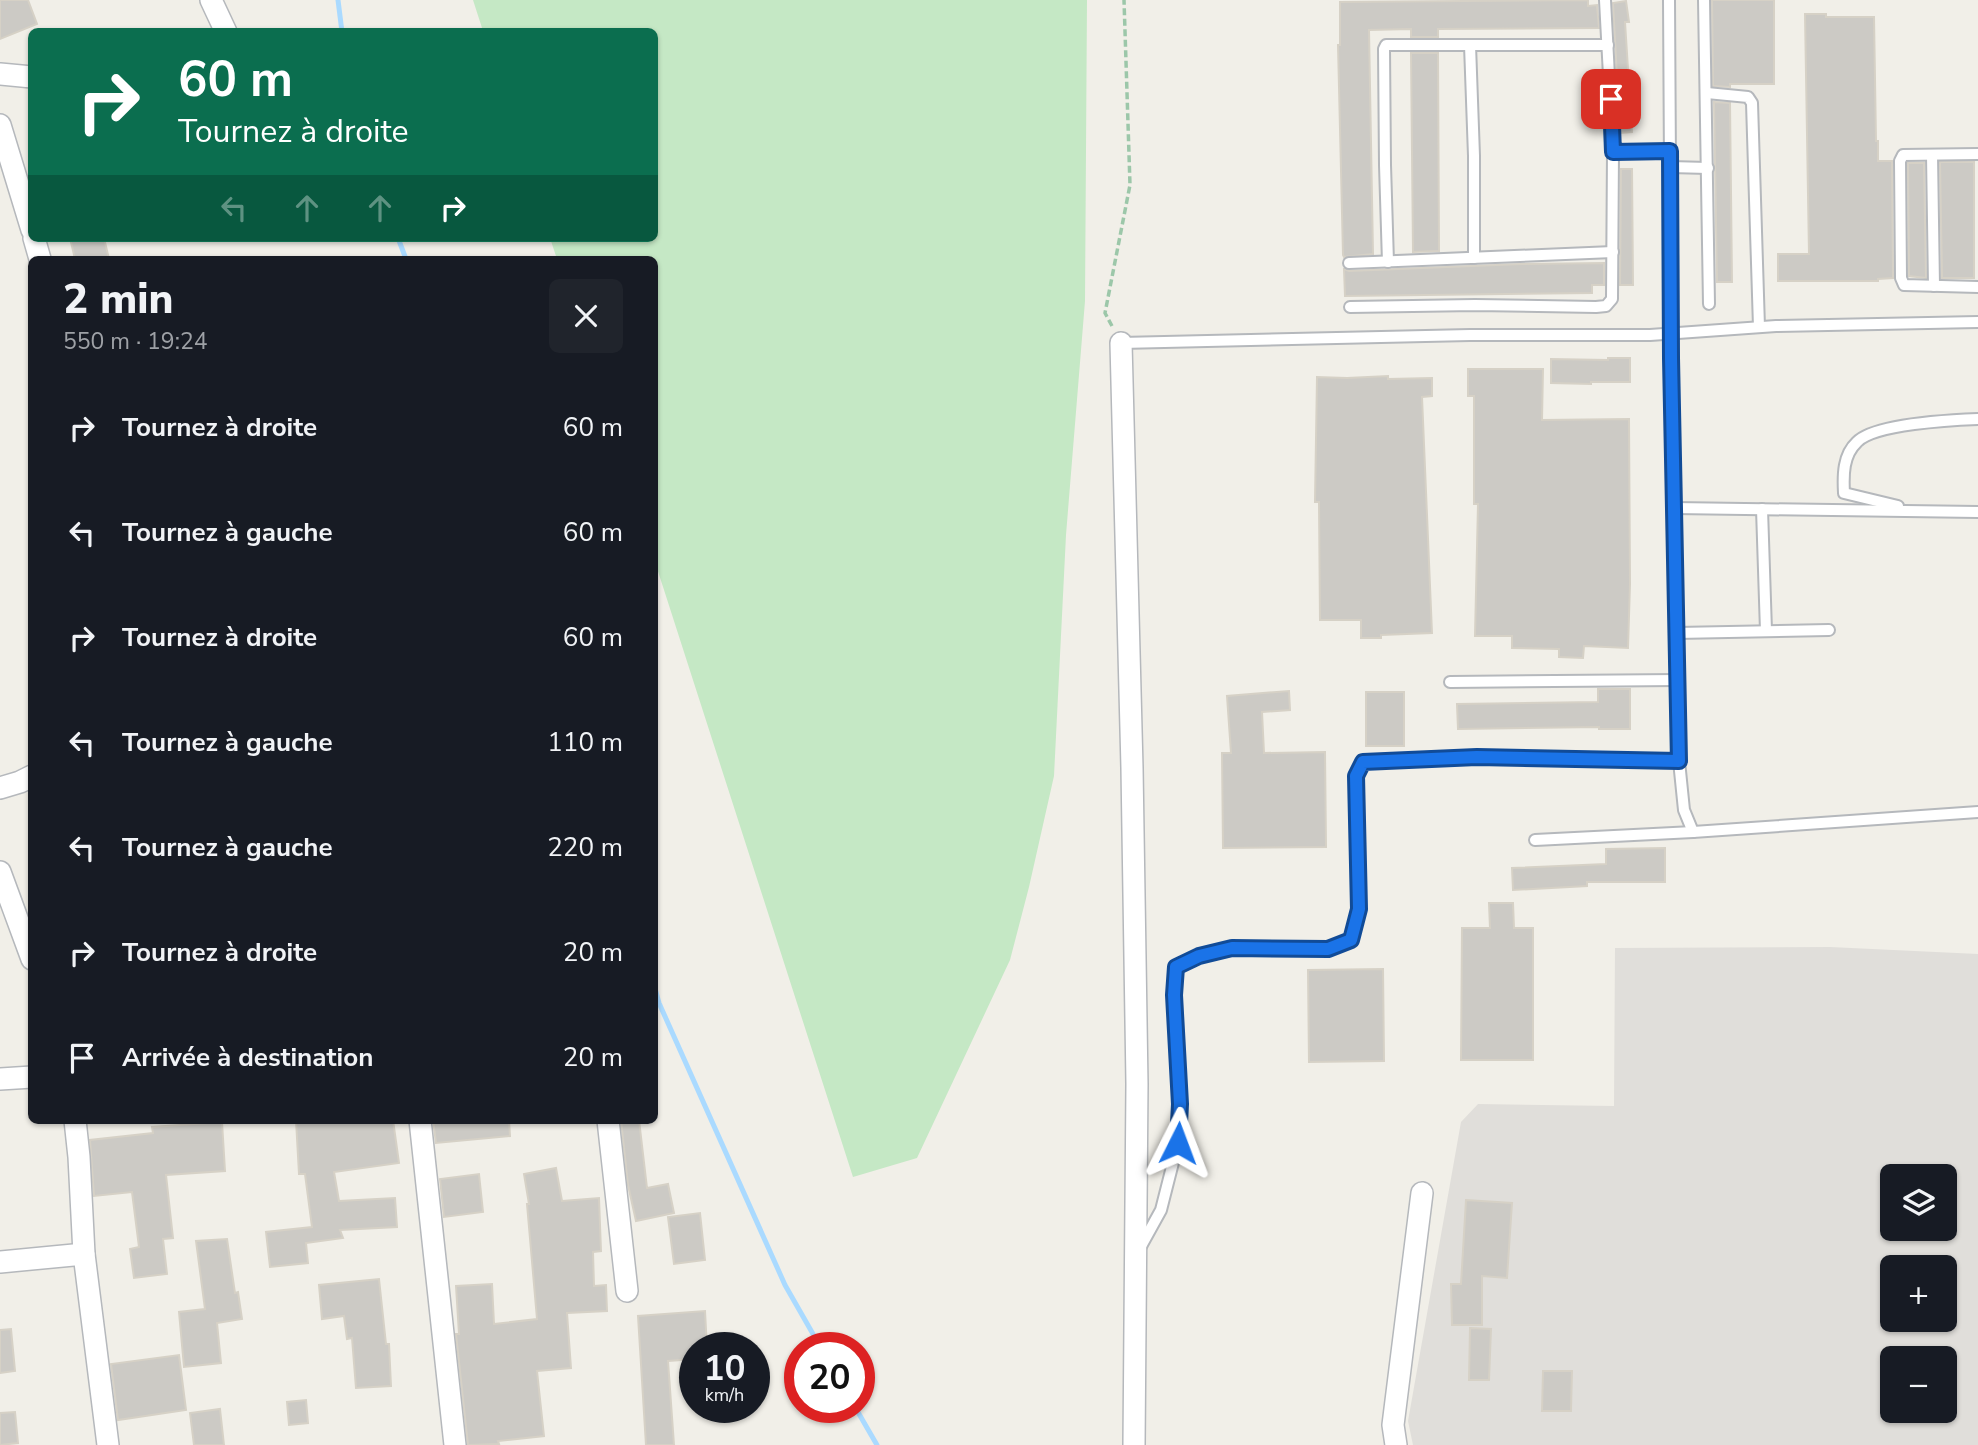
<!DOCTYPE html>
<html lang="fr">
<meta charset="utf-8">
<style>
body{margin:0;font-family:"Nunito Sans",sans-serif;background:#20242c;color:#f1f3f6;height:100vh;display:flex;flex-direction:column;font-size:26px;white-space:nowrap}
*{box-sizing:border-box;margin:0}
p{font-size:23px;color:#9ea1a6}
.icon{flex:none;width:38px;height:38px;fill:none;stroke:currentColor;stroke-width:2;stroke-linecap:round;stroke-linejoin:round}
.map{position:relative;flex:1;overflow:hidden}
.details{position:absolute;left:28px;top:256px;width:630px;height:868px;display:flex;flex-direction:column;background:#171b24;border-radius:10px;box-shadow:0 2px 5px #0004}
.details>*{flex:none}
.banner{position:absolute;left:28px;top:28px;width:630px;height:214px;border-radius:10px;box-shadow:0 2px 5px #0004;background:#0b6e4f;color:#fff;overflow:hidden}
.controls{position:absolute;left:1880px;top:1164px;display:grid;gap:14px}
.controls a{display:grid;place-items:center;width:77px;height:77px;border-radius:10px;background:#171b24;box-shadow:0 2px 5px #0004;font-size:35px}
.speed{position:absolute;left:679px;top:1332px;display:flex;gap:14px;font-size:35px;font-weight:700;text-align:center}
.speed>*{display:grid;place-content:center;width:91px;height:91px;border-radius:50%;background:#171b24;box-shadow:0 2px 5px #0004;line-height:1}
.speed small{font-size:18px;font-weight:400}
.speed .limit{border:10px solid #d22;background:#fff;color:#111}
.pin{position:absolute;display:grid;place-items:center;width:60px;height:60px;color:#fff;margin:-30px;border-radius:14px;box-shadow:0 4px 10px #0006}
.me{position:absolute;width:77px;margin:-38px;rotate:3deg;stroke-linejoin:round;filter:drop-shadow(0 0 5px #0008)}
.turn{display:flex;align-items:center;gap:24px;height:147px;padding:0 35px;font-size:32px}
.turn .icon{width:91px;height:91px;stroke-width:2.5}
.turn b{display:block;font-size:49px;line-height:60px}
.lanes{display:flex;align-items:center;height:66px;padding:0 35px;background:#0003;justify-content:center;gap:35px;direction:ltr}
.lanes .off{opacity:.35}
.round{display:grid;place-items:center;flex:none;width:74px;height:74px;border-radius:10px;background:#20242c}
.summary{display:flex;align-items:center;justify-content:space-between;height:119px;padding:0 35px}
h1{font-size:42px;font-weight:800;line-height:52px}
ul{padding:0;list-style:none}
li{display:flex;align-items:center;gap:21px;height:105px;padding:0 35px}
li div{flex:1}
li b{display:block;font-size:26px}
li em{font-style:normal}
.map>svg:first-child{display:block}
.industrial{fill:#e0deda;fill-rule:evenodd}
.green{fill:#c5e8c5}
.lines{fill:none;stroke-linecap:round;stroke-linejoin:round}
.stream{stroke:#aadaff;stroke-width:5}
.building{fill:#cccac5;stroke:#d6d1c6;stroke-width:2}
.lane-casing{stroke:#b5b8bc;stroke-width:14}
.street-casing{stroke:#b5b8bc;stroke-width:24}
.path{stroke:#9cc7a9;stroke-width:3.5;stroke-dasharray:7 3.5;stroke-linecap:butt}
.lane{stroke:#fff;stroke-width:10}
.street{stroke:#fff;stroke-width:21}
.route-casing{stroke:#114b97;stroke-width:18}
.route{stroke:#1a73e8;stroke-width:12}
</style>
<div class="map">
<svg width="1978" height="1445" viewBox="0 0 1978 1445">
<rect width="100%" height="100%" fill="#f1efe8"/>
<!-- industrial -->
<path class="industrial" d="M 1830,947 L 1978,954 L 1978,1445 L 1413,1445 L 1408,1421 L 1461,1122 L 1478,1104 L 1614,1106 L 1615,948 ZM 1892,1176 L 1944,1176 L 1944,1228 L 1892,1228 ZM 1892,1267 L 1944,1267 L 1944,1320 L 1892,1320 ZM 1892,1358 L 1944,1358 L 1944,1410 L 1892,1410 Z"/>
<!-- green -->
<path class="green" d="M 473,0 L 1087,0 L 1085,301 L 1066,535 L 1054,776 L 1029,887 L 1010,960 L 917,1158 L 853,1177 L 655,562 L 654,259 L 557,259 L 550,238 L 654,238 L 654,32 L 483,31 Z"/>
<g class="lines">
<!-- stream -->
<g class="stream">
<path d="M 338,0 L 342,32"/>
<path d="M 398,238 L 406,259"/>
<path d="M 654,985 L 659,1003 L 785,1285 L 821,1348"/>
<path d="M 855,1407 L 877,1445"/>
</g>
</g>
<!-- building -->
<g class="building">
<path d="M 0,0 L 28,0 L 37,24 L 0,39 Z"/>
<path d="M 1588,0 L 1588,6 L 1597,5 L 1599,28 L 1438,29 L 1438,37 L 1411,37 L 1411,29 L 1369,30 L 1373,254 L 1344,257 L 1343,255 L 1338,45 L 1340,45 L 1340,2 Z"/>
<path d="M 1712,0 L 1774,0 L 1774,84 L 1730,84 L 1730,87 L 1713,86 Z"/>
<path d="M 1626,1 L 1629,22 L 1625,22 L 1632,132 L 1620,133 L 1613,3 Z"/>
<path d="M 1805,14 L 1826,14 L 1826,17 L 1874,17 L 1876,141 L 1878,141 L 1878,161 L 1892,161 L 1893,278 L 1878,279 L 1878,281 L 1778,281 L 1778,254 L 1809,254 Z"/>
<path d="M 1411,53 L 1438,53 L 1439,251 L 1413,252 Z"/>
<path d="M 1714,102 L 1730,103 L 1732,282 L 1717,282 Z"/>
<path d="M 1940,162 L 1974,162 L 1974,278 L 1942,278 Z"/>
<path d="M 1908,163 L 1924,163 L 1926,278 L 1909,276 Z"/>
<path d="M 1621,169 L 1632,169 L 1633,285 L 1620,285 Z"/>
<path d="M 70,238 L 104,238 L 109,259 L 75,259 Z"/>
<path d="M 1604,263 L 1604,285 L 1592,285 L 1592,293 L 1345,296 L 1344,269 L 1349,271 L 1521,264 Z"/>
<path d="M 1608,358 L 1630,358 L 1630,382 L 1591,382 L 1591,384 L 1551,383 L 1551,359 L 1608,360 Z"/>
<path d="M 1468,369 L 1543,369 L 1542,420 L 1629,419 L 1630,584 L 1628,648 L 1584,646 L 1583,658 L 1559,657 L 1559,649 L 1512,648 L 1512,636 L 1475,636 L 1478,504 L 1474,504 L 1474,396 L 1468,396 Z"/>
<path d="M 1388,376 L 1388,379 L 1432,378 L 1432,396 L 1422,397 L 1432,633 L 1381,635 L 1381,638 L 1361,638 L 1361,620 L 1320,620 L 1319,502 L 1315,502 L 1317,377 L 1347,378 Z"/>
<path d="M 1598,689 L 1630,689 L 1630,729 L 1599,729 L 1599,727 L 1458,729 L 1457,704 L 1598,702 Z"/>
<path d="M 1289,691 L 1290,710 L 1262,712 L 1264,753 L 1325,752 L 1326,847 L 1223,848 L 1222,753 L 1231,753 L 1227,696 Z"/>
<rect x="1366" y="692" width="38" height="54"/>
<path d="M 1665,848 L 1665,882 L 1587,882 L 1587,886 L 1513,890 L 1512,868 L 1606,864 L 1606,849 Z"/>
<path d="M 1489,903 L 1513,903 L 1514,928 L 1533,928 L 1533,1060 L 1461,1060 L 1462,928 L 1490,928 Z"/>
<path d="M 1383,969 L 1384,1061 L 1309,1062 L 1308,970 Z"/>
<path d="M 296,1120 L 393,1120 L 399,1163 L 334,1172 L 339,1201 L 395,1198 L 397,1227 L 340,1230 L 343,1238 L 306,1243 L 308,1263 L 270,1267 L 266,1232 L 312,1227 L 305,1174 L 299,1174 Z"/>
<path d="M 433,1120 L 509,1120 L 510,1136 L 436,1143 Z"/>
<path d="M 621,1120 L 639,1120 L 647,1188 L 668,1184 L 674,1213 L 636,1221 L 628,1185 Z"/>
<path d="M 222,1122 L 225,1171 L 166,1175 L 173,1238 L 163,1239 L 167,1274 L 134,1278 L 130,1249 L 139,1247 L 132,1192 L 94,1196 L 90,1140 L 153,1133 L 152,1127 Z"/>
<path d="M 556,1168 L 562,1201 L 599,1198 L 601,1251 L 593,1252 L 594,1286 L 606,1285 L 607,1311 L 567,1313 L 571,1368 L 537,1371 L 544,1436 L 498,1441 L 499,1444 L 468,1445 L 456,1334 L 459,1334 L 456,1286 L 492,1284 L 494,1324 L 537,1319 L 527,1204 L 529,1204 L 524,1174 Z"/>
<path d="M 479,1174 L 483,1212 L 444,1217 L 440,1179 Z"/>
<path d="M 1466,1200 L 1512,1203 L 1507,1278 L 1482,1276 L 1482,1325 L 1452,1325 L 1451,1284 L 1461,1284 Z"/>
<path d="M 700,1213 L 705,1260 L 674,1264 L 668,1217 Z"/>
<path d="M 227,1239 L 235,1293 L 238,1292 L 242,1319 L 217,1323 L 221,1363 L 184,1367 L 179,1312 L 205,1309 L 196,1241 Z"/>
<path d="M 379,1279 L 386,1344 L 389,1344 L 391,1386 L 356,1388 L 352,1338 L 347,1339 L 344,1316 L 322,1319 L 319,1285 Z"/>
<path d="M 705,1311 L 707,1348 L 695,1348 L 695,1359 L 668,1361 L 674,1445 L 646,1445 L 638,1316 Z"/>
<path d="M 1470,1328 L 1491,1329 L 1489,1380 L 1469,1380 Z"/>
<path d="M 11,1329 L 15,1371 L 0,1373 L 0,1330 Z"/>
<path d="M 179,1355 L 186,1410 L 118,1420 L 111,1364 Z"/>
<path d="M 1543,1371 L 1572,1371 L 1571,1411 L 1542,1411 Z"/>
<path d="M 306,1400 L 308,1423 L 289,1425 L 287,1402 Z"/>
<path d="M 220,1409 L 224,1445 L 194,1445 L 190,1413 Z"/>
<path d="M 15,1412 L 18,1443 L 0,1445 L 0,1413 Z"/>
</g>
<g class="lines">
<defs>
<g id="lane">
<path d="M 1605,0 L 1613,152 L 1670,151"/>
<path d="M 1669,0 L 1671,333 L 1679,761 L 1684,810 L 1693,832"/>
<path d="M 1704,0 L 1709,304"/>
<path d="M 1470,45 L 1474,156 L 1474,258"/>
<path d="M 1707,93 L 1748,97 L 1752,103 L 1759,327"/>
<path d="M 1978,154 L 1903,155 L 1900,161 L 1901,278 L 1904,285 L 1978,287"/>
<path d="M 1932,155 L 1934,286"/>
<path d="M 1670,167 L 1708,168"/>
<path d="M 1388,262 L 1385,165 L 1384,49 L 1386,45 L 1608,45"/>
<path d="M 1349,263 L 1613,252"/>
<path d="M 1350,307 L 1475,305 L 1596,307 L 1606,306 L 1612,299 L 1613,152"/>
<path d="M 1121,343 L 1470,335 L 1650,335 L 1776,326 L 1978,322"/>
<path d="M 1898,506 L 1844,493 C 1843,475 1843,455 1857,442 C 1874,424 1952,420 1978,419"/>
<path d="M 1674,508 L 1978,512"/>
<path d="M 1762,509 L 1766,631"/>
<path d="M 1677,633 L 1829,630"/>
<path d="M 1450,682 L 1678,680"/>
<path d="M 1535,840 L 1693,832 L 1978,812"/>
<path d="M 1140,1248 L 1161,1210 L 1178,1143 L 1180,1104 L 1174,995 L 1176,967 L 1199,955 L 1232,948 L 1328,949 L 1351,940 L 1359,909 L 1356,776 L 1363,762 L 1477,757 L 1679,761"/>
</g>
<g id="street">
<path d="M 211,0 L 226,32"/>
<path d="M 0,74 L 32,77"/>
<path d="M 0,125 L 32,230"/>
<path d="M 34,238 L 40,259"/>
<path d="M 1121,343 L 1132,768 L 1137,1084 L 1134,1445"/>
<path d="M 0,788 L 20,782 L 32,776"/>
<path d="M 0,872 L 32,959"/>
<path d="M 0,1079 L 32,1077"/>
<path d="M 75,1120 L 79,1157 L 84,1254 L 108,1445"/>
<path d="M 420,1120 L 455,1445"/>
<path d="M 608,1120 L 627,1291"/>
<path d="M 0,1262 L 84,1254"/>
<path d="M 1396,1445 L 1393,1425 L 1422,1193"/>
</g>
</defs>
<!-- lane casing -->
<use href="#lane" class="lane-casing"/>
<!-- street casing -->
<use href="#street" class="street-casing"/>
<!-- path -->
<path class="path" d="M 1112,326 L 1105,313 L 1130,185 L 1124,0"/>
<!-- lane -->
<use href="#lane" class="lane"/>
<!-- street -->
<use href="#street" class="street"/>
</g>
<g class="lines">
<defs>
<path id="route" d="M 1178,1143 L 1180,1104 L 1174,995 L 1176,967 L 1199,956 L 1232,948 L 1328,949 L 1351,940 L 1359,909 L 1356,776 L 1363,762 L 1477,757 L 1679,761 L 1671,358 L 1670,151 L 1613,152 L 1611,99"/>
</defs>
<!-- route casing -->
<use href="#route" class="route-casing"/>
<!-- route -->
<use href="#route" class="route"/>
</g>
</svg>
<div class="controls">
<a><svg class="icon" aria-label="layers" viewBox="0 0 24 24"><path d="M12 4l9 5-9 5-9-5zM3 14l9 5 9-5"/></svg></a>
<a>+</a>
<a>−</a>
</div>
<div class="speed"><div>10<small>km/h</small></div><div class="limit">20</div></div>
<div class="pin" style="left:1611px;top:99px;background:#d93025"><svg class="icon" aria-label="arrive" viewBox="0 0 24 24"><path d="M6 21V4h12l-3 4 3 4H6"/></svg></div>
<svg class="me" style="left:1178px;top:1143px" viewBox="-20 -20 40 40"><path d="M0-17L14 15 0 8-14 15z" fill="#1a73e8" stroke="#fff" stroke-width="4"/></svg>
<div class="banner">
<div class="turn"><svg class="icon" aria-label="right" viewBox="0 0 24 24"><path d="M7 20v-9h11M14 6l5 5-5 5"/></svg><div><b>60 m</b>Tournez à droite</div></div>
<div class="lanes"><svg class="icon off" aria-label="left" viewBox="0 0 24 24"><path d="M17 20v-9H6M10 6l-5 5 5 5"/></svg><svg class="icon off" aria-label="ahead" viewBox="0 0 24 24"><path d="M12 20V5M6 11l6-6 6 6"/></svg><svg class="icon off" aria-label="ahead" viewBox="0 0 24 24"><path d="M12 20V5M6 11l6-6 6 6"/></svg><svg class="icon" aria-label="right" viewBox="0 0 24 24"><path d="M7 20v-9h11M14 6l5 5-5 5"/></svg></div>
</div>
<section class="details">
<div class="summary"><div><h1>2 min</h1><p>550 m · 19:24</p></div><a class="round"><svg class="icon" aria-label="close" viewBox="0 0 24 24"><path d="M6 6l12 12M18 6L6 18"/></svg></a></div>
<ul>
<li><svg class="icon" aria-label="right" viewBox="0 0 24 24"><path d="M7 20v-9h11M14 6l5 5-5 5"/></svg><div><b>Tournez à droite</b></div><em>60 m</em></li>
<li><svg class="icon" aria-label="left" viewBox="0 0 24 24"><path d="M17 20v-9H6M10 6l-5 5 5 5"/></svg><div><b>Tournez à gauche</b></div><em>60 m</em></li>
<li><svg class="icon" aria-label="right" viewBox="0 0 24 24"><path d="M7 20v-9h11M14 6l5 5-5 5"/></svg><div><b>Tournez à droite</b></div><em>60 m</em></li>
<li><svg class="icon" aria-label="left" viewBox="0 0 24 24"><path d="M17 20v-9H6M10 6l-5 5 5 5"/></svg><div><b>Tournez à gauche</b></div><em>110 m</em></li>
<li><svg class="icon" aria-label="left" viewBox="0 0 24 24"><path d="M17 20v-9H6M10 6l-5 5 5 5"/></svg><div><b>Tournez à gauche</b></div><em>220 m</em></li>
<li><svg class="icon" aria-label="right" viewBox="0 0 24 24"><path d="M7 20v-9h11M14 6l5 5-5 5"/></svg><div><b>Tournez à droite</b></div><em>20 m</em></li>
<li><svg class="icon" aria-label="arrive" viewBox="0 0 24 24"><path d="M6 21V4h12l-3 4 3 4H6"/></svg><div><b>Arrivée à destination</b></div><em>20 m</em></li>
</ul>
</section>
</div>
